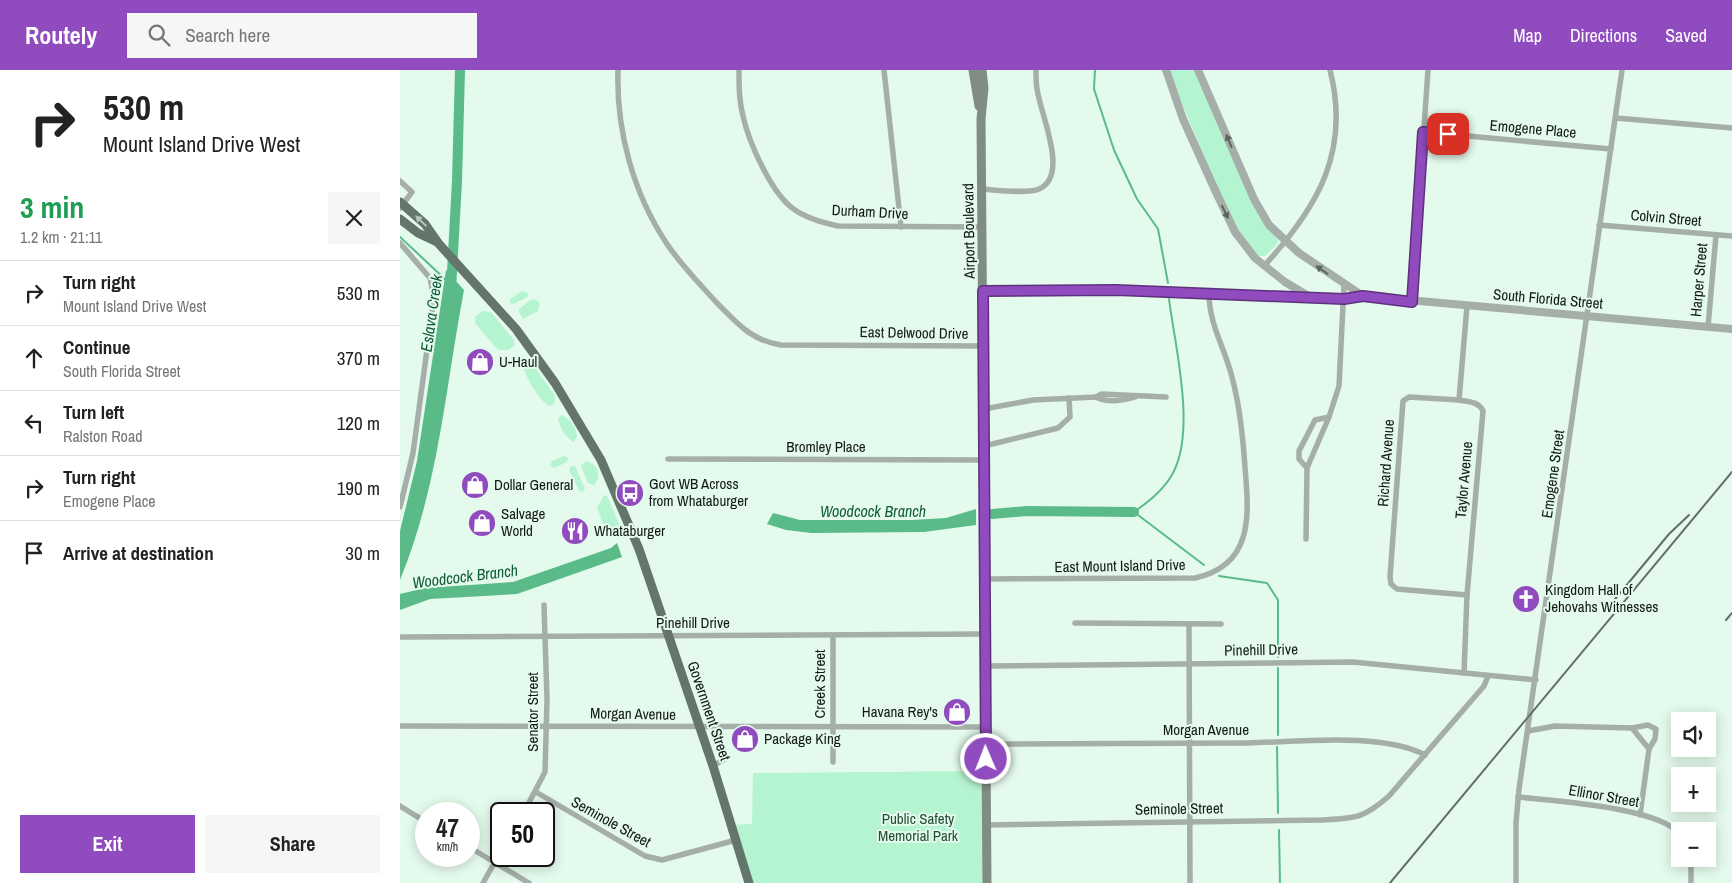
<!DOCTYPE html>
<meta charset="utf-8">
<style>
body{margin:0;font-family:"Archivo Narrow",sans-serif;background:#f6f6f6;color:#222;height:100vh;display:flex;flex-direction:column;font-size:19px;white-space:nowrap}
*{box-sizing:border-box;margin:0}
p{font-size:16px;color:#767676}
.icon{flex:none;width:28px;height:28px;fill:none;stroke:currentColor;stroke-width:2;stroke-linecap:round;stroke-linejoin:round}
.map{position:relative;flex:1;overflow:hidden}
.drawer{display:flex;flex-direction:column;background:#fff;width:400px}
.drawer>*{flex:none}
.guide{background:#fff;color:#222;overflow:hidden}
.buttons{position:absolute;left:1271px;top:642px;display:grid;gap:10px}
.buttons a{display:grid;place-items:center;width:45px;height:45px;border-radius:0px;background:#fff;box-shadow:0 2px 12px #0003;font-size:25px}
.speed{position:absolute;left:15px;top:732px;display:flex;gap:10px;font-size:25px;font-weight:700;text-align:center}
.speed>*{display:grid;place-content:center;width:65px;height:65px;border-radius:50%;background:#fff;box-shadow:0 2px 12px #0003;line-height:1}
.speed small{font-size:12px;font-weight:400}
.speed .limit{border:2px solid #111;border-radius:8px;background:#fff;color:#111}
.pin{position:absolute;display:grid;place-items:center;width:42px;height:42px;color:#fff;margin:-21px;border-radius:10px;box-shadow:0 2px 8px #0006}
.me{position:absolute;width:55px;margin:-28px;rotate:359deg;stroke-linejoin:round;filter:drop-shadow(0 0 4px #0008)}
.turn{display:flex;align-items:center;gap:18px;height:105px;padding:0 20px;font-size:22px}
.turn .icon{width:65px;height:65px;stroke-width:2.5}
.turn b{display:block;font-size:35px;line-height:42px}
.round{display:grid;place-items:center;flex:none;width:52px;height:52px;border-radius:0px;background:#f6f6f6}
.headline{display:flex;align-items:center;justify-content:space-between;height:85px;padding:0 20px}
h1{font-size:30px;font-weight:700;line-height:38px;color:#1e9e55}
.action{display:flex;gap:10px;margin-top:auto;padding:10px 20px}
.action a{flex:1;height:58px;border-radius:0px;background:#904bbf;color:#fff;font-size:20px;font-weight:700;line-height:58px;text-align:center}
.action a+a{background:#f6f6f6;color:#222}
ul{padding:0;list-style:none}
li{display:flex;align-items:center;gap:15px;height:65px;padding:0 20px;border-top:1px solid #e0e0e0}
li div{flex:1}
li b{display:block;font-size:19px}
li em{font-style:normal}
header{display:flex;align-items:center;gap:30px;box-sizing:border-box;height:70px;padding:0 25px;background:#904bbf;color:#fff}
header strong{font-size:24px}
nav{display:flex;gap:28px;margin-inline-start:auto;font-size:18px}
.search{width:350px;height:45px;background:#f6f6f6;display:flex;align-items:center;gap:12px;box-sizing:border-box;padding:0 18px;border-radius:0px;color:#767676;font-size:19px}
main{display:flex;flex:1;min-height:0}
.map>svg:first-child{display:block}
.green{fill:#b5f4d0}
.water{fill:#5abb89}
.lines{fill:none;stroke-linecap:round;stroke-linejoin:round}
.stream{stroke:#5abb89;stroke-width:2}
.river{stroke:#5abb89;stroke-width:10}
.minor{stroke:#a5aea9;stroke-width:5.5}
.tertiary{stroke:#a5aea9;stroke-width:8}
.secondary{stroke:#7f8d84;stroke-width:9}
.primary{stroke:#64756b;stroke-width:9}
.rail{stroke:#626f67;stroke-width:2}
.oneway{fill:#5c645f}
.oneway2{fill:#b1c5b8}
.route-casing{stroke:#5e317c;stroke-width:12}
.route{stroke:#904bbf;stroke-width:9}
.labels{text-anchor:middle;stroke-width:4;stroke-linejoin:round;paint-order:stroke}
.street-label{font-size:15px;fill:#121a15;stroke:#e4faec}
.poi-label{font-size:15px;fill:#121a15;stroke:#e4faec;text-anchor:start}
.park-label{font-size:15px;fill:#234c36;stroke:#e4faec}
.water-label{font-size:16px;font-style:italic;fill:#115c3b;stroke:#e4faec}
</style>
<header>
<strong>Routely</strong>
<div class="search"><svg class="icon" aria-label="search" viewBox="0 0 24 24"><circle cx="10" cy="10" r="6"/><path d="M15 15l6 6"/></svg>Search here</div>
<nav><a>Map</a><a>Directions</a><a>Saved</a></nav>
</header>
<main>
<section class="drawer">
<div class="guide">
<div class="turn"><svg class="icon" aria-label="right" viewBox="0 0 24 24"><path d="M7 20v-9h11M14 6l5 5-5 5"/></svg><div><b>530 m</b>Mount Island Drive West</div></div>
</div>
<div class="headline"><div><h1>3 min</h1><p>1.2 km · 21:11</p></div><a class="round"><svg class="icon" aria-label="close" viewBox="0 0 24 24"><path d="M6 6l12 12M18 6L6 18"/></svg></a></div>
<ul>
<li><svg class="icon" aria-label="right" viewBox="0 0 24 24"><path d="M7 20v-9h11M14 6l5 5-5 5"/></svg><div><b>Turn right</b><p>Mount Island Drive West</p></div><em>530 m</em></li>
<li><svg class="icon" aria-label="ahead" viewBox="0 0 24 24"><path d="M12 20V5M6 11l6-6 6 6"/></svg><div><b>Continue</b><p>South Florida Street</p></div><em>370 m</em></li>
<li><svg class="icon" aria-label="left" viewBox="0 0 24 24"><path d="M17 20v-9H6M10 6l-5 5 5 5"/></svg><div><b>Turn left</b><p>Ralston Road</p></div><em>120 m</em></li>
<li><svg class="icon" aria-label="right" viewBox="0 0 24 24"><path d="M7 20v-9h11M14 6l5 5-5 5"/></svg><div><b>Turn right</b><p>Emogene Place</p></div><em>190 m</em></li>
<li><svg class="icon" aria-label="arrive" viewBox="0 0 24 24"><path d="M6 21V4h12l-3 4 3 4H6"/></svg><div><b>Arrive at destination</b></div><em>30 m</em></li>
</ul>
<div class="action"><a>Exit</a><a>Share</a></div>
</section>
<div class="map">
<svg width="1332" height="813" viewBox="0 0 1332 813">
<rect width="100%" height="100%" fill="#e4faec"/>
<!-- green -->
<g class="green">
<path d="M 768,0 L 796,0 L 852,133 L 878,169 L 877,174 L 865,186 L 858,186 L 836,157 L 817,117 Z"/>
<path d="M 122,221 L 129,223 L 127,227 L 114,234 L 110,233 L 110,229 Z"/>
<path d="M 135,229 L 140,233 L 138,241 L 123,249 L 118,240 L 130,230 Z"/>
<path d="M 82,241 L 91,242 L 114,270 L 114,276 L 108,280 L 98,280 L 75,253 L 75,247 Z"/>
<path d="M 128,293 L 134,296 L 155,326 L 155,332 L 151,336 C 142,335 125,307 124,298 Z"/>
<path d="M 162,345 C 170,349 176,357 177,366 L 174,372 C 166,369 159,355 158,348 Z"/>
<path d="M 164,386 L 168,388 L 167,392 L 154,398 L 150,396 L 152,391 Z"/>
<path d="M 186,391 C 198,394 202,406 194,415 L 188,413 L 181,396 Z"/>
<path d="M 171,396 L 175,396 L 185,419 L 182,422 L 179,420 L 169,400 Z"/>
<path d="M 204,425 L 207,426 L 220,456 L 218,460 L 204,456 L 197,438 Z"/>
<path d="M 586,701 L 587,813 L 349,813 L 332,755 L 352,754 L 353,703 Z"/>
</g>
<!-- water -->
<g class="water">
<path d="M 46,200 L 64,220 C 45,320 39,415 0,510 L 0,461 L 17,391 Z"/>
<path d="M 576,439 L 576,455 L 524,462 L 411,463 L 386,460 L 367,454 L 373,443 L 400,450 L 512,450 L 546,448 Z"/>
<path d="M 217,473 L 222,487 L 117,524 L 30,529 L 0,540 L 0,524 L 25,518 L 113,512 L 211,478 Z"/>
</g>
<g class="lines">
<!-- stream -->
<g class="stream">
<path d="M 695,0 L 694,19 L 714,80 L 737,129 L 758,159 L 768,213"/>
<path d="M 0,167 L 46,210"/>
<path d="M 769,229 C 775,277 798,366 770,408 C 761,422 748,432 734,442 L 804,495"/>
<path d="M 819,506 L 867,513 L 878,530 L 878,587"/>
<path d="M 878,665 L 878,598"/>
<path d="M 877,677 L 878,743"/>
<path d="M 879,760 L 880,813"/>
</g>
<!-- river -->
<g class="river">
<path d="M 51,220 L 57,111 L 60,0"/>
<path d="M 592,444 L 627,441 L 734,442"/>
</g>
<!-- minor -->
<g class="minor">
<path d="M 218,0 C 216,60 233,123 267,174 C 281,195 299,213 316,232 C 337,253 350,270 381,275 L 583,276"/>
<path d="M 339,0 C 339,16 339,31 343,46 C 349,73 372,125 395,140 C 408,149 424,153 438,156 L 582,157"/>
<path d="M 484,0 L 501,157"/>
<path d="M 1216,48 L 1332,58"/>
<path d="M 1023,62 L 1211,79"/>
<path d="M 0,111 L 12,122 L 0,138"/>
<path d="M 582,119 C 596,120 628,124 639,119 C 670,106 640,43 637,19 C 636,13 636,6 636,0"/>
<path d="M 1199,155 L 1332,166"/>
<path d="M 0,173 L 30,208 L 34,228 L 13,383 L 0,437"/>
<path d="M 864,196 C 917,138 951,82 930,0"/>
<path d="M 583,221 L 716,220 L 910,227"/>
<path d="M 1012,232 L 1028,0"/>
<path d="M 1308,257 L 1316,165"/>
<path d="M 696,327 C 707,333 723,331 735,327"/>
<path d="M 1059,330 L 1009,327 L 1003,331 L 990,507 L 991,514 L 997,519 L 1067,525"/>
<path d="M 584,339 L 633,330 L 696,327 L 701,324 L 766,327"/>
<path d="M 584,376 L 658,358 L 670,347 L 669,328"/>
<path d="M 268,389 L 584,390"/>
<path d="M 907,398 L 929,347"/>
<path d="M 906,469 L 907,398 L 899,389 L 899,381 L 915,350 L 929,347 L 939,316 L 944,215"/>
<path d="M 585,509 L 795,508 C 854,495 849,445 845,397 C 843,367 840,337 832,307 C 825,278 809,255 809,223"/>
<path d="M 675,553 L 821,554"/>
<path d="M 789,554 L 790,813"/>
<path d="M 0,567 L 586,564"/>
<path d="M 586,596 L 953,592 L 1136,610"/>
<path d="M 1064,603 L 1067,525 L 1083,341 C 1078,331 1069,332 1059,330 L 1067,236"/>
<path d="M 0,656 L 585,657"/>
<path d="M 1232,658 L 1248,655 L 1256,659 L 1255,669 L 1249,679"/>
<path d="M 1128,661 L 1155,656 L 1232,658 L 1249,679 L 1240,745"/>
<path d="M 586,674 C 673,673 761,674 848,673 C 898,672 982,662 1025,685"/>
<path d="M 433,692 L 433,566"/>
<path d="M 313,696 L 326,688"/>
<path d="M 136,722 L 245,786 L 262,790 L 336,770"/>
<path d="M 1118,727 C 1154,731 1258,737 1280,764"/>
<path d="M 0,736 L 26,752"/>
<path d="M 123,744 L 145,702 L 147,629 L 144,535"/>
<path d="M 587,755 L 921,750 C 955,748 963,749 989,726 L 1084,616 L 1088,606"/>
<path d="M 69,777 L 129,813"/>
<path d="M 1291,789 L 1291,813"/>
<path d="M 83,813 L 101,781"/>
<path d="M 1116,813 L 1116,753 L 1119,719 L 1222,0"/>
</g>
<!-- tertiary -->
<g class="tertiary">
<path d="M 766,0 L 783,49 L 815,120 L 835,162 L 855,188 L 885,212 L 910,227 L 944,229 L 963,226 L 1332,259"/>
<path d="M 798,0 L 854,129 L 869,155 L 899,183 L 963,226"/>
</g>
<!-- secondary -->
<g class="secondary">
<path d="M 573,0 L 579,36"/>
<path d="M 582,0 L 584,18 L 581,49 L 587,813"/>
</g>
<!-- primary -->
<g class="primary">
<path d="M 0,132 L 25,154 L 39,174 L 116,259 L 155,313 L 201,390 L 239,479 L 313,696 L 349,813"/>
<path d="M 0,149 L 18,163 L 37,172"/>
</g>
<!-- rail -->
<g class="rail">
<path d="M 1211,534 L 1269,464 L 1289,445"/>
<path d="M 1326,550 L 1332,543"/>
<path d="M 990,813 L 1332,402"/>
</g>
</g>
<!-- one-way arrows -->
<defs><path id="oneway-solid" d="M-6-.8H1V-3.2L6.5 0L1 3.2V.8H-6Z" transform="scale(1.25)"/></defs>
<g class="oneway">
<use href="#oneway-solid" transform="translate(829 71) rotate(-113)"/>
<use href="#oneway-solid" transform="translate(825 142) rotate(64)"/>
<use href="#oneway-solid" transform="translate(922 200) rotate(-145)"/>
</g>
<use class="oneway2" href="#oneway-solid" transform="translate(21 151) rotate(-136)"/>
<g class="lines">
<defs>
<path id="route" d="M 586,689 L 583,221 L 716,220 L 944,229 L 963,226 L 1012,232 L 1023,62 L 1048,64"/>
</defs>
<!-- route casing -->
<use href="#route" class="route-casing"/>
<!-- route -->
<use href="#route" class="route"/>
</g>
<!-- icons -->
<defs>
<symbol id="shop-disc" viewBox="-11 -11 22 22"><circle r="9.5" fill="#904bbf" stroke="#e4faec"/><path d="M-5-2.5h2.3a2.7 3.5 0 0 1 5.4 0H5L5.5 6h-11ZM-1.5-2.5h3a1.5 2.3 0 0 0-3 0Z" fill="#fff"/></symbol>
<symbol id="bus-disc" viewBox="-11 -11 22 22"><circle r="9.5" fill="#904bbf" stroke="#e4faec"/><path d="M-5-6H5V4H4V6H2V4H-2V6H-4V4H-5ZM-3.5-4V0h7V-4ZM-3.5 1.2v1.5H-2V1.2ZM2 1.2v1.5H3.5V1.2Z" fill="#fff"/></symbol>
<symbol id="restaurant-disc" viewBox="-11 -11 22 22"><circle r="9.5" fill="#904bbf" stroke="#e4faec"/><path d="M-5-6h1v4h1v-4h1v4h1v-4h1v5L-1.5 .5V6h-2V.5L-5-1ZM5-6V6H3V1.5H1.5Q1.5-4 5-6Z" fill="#fff"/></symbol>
<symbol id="church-disc" viewBox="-11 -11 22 22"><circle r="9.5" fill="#904bbf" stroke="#e4faec"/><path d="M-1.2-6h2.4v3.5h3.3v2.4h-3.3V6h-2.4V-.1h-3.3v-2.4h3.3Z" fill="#fff"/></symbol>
</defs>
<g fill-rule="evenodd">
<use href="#shop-disc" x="64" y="276" width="32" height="32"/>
<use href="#shop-disc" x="59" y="399" width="32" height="32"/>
<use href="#bus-disc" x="214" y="407" width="32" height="32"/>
<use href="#shop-disc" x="66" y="437" width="32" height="32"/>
<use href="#restaurant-disc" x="159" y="445" width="32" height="32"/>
<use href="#church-disc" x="1110" y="513" width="32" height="32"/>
<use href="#shop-disc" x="541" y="626" width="32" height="32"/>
<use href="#shop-disc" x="329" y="653" width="32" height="32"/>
</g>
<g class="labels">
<!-- street labels -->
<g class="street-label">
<text transform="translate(1133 59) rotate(5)" y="5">Emogene Place</text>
<text transform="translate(470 142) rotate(3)" y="5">Durham Drive</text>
<text transform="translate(1266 148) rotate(5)" y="5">Colvin Street</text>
<text transform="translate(569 161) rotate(-91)" y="5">Airport Boulevard</text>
<text transform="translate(1299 210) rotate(-85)" y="5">Harper Street</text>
<text transform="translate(1148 229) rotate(5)" y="5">South Florida Street</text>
<text transform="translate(514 263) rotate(1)" y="5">East Delwood Drive</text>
<text x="426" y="382">Bromley Place</text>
<text transform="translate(986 393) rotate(-86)" y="5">Richard Avenue</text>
<text transform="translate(1153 404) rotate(-82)" y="5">Emogene Street</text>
<text transform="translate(1064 410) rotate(-85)" y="5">Taylor Avenue</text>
<text transform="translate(720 496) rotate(-1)" y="5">East Mount Island Drive</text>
<text x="293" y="558">Pinehill Drive</text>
<text transform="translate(861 580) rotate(-1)" y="5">Pinehill Drive</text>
<text transform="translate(420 614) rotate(-90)" y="5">Creek Street</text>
<text transform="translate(309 641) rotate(71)" y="5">Government Street</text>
<text transform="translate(133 642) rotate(-90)" y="5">Senator Street</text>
<text transform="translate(233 644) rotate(1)" y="5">Morgan Avenue</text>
<text x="806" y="665">Morgan Avenue</text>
<text transform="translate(1204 726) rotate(10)" y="5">Ellinor Street</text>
<text transform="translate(779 739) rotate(-1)" y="5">Seminole Street</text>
<text transform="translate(211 752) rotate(29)" y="5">Seminole Street</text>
</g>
<!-- poi labels -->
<g class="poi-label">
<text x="99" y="297">U-Haul</text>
<text x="249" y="419">Govt WB Across<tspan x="249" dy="17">from Whataburger</tspan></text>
<text x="94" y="420">Dollar General</text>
<text x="101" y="449">Salvage<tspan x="101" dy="17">World</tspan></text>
<text x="194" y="466">Whataburger</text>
<text x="1145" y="525">Kingdom Hall of<tspan x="1145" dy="17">Jehovahs Witnesses</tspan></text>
<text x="538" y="647" text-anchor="end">Havana Rey's</text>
<text x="364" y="674">Package King</text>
</g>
<!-- park labels -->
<g class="park-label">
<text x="518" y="754">Public Safety<tspan x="518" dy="17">Memorial Park</tspan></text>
</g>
<!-- water labels -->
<g class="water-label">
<text transform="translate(31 243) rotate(-82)" y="6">Eslava Creek</text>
<text x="473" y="447">Woodcock Branch</text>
<text transform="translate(65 506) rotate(-7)" y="6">Woodcock Branch</text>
</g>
</g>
</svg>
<div class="buttons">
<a><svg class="icon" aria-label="sound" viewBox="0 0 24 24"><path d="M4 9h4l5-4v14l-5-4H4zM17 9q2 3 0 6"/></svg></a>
<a>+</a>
<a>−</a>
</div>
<div class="speed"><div>47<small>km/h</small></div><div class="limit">50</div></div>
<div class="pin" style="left:1048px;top:64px;background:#d93025"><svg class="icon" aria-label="arrive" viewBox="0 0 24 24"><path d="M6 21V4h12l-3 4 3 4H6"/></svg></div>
<svg class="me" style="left:586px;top:689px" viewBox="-20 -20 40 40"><circle r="17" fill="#904bbf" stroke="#fff" stroke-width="3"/><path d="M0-11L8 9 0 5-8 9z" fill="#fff"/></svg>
</div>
</main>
